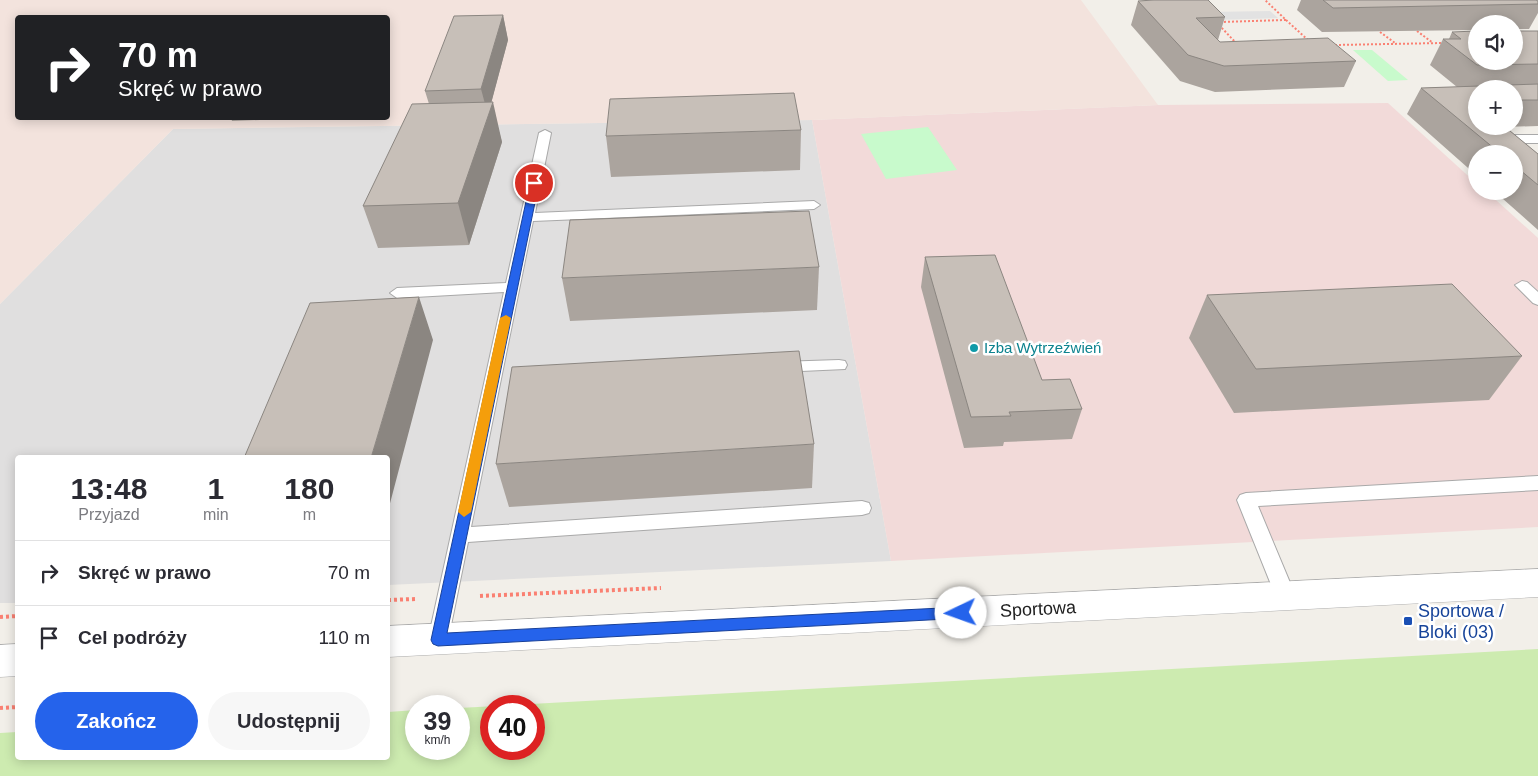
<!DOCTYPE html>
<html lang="pl">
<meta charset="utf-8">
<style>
body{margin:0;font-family:Helvetica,sans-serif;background:#f7f7f7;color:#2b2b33;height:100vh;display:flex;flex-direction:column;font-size:19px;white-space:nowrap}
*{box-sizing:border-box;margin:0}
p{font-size:16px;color:#7c7c81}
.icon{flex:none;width:28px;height:28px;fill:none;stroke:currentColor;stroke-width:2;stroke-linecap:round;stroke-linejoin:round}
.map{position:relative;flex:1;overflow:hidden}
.details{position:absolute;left:15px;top:455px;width:375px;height:305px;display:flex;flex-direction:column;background:#fff;border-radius:5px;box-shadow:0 2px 12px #0003}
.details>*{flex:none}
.guide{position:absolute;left:15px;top:15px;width:375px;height:105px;border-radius:5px;box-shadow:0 2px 12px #0003;background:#202124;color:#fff;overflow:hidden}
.tools{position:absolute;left:1468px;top:15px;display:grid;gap:10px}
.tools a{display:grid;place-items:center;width:55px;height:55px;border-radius:50%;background:#fff;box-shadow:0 2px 12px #0003;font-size:25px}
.speed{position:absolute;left:405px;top:695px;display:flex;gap:10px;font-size:25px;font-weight:700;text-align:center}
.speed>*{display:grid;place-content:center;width:65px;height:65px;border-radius:50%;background:#fff;box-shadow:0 2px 12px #0003;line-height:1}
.speed small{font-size:12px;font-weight:400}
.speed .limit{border:8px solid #d22;background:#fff;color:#111}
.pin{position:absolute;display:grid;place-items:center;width:42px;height:42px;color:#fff;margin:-21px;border:2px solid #fff;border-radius:50%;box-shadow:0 1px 5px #0007}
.me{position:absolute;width:55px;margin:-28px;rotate:267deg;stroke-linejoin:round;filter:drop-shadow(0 0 4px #0008)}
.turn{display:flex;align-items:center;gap:18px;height:105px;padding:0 20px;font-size:22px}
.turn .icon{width:65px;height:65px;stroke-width:2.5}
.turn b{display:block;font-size:35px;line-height:42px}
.eta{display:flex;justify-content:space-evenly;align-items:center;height:85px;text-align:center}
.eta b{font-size:30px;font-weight:800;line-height:35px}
.cta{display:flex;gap:10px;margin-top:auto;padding:10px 20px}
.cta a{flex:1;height:58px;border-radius:30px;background:#2563eb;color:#fff;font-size:20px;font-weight:800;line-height:58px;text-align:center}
.cta a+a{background:#f7f7f7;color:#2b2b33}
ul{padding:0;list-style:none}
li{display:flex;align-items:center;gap:15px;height:65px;padding:0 20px;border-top:1px solid #e1e1e2}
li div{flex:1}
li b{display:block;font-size:19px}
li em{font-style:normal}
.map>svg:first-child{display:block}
.residential{fill:#e0dfdf}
.commercial{fill:#f2dad9}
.military{fill:#f3e3dd;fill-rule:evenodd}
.grass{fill:#cdebb0;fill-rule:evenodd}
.park{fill:#c8facc}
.parking{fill:#e2e2e2}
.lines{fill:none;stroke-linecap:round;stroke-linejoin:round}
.service-casing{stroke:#a9a9a9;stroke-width:2}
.tertiary-casing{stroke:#a9a9a9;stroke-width:1}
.path-far1{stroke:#fa8072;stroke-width:2;stroke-dasharray:2 2;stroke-linecap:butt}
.path{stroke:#fa8072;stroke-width:4;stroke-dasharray:3 3;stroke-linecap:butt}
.service{fill:#fff;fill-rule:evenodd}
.tertiary{fill:#fff;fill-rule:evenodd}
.wall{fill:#aba49e;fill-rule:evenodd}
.shaded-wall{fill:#8b8681}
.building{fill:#c7bfb8;stroke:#8b8681}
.route{fill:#2563eb;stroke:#184099}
.slow{fill:#f59e0b}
.culture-dot{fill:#0f9aa8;stroke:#fff;stroke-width:2}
.transit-dot{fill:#1a4fb4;stroke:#fff;stroke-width:2}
.labels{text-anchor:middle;stroke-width:5;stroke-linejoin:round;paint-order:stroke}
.culture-label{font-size:15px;fill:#0d838f;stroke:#fff;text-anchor:start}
.near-street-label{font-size:18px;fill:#222;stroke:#fff}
.near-transit-label{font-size:18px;fill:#164399;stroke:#fff;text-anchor:start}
</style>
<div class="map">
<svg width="1538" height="776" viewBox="0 0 1538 776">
<rect width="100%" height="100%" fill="#f2efe9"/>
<!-- residential -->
<path class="residential" d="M 812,120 L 891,561 L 388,585 L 388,458 L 18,458 L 17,603 L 0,603 L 0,304 L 173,129 Z"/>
<!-- commercial -->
<path class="commercial" d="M 1388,103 L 1476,183 L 1476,191 L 1486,191 L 1538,238 L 1538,527 L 891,561 L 812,120 L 1158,105 Z"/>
<!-- military -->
<path class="military" d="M 0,0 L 1081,0 L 1158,105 L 812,120 L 173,129 L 0,304 ZM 18,18 L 388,18 L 388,118 L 18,118 Z"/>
<!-- grass -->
<path class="grass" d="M 1538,649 L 1538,776 L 0,776 L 0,733 L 17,732 L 18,758 L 388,758 L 388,712 L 416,710 L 416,749 L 459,749 L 459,708 ZM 491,706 L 534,706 L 534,749 L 491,749 Z"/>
<!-- park -->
<g class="park">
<path d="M 1353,50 L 1372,50 L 1408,80 L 1388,81 Z"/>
<path d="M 928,127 L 957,170 L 886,179 L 861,134 Z"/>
</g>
<!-- parking -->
<path class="parking" d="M 1270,11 L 1278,18 L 1215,20 L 1208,12 Z"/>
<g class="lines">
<defs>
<g id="service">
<path d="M 545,130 L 551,133 L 535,213 L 814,201 L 820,205 L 814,209 L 533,221 L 471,527 L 862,501 L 869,503 L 871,508 L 869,513 L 862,515 L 468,542 L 448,640 L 445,647 L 438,649 L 431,647 L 428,640 L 504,292 L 397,298 L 390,293 L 397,288 L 506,283 L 539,133 Z"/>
<path d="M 1504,135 L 1538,135 L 1538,143 L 1515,143 L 1538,162 L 1538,172 L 1534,171 L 1500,141 L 1500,137 Z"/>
<path d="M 1522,281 L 1527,282 L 1538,292 L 1538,305 L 1533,303 L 1515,285 Z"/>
<path d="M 839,360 L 845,361 L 847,365 L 845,369 L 779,372 L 773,371 L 771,367 L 773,363 L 779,362 Z"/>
<path d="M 1538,476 L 1538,490 L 1258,506 L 1296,597 L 1293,603 L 1286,606 L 1279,603 L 1276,597 L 1237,500 L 1240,495 L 1246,493 Z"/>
</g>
<g id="tertiary">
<path d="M 1538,569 L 1538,597 L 388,657 L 388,626 Z"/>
<path d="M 18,644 L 18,676 L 0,677 L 0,645 Z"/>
</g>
</defs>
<!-- service casing -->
<use href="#service" class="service-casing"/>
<!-- tertiary casing -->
<use href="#tertiary" class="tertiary-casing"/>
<!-- path-far1 -->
<g class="path-far1">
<path d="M 1286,20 L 1308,40"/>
<path d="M 1220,22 L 1286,20 L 1265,0"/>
<path d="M 1219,25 L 1237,44"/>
<path d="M 1473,30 L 1476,32"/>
<path d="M 1417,31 L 1433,43"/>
<path d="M 1380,32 L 1395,43"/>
<path d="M 1335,45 L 1443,43"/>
</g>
<!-- path -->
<g class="path">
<path d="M 480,596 L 661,588"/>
<path d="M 388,600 L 416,599"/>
<path d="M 0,617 L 18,616"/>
<path d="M 0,708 L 18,707"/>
</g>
<!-- service -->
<use href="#service" class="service"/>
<!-- tertiary -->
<use href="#tertiary" class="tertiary"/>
</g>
<!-- wall -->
<g class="wall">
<path d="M 1301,0 L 1536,0 L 1538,1 L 1538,13 L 1529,29 L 1514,29 L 1514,24 L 1476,24 L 1476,30 L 1322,32 L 1297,10 Z"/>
<path d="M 1138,1 L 1225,17 L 1218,40 L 1220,42 L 1356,61 L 1344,87 L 1215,92 L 1180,81 L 1131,25 Z"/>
<path d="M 503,15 L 508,40 L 491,103 L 502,142 L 469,245 L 378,248 L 363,206 L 429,104 L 425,91 Z"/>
<path d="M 1538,31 L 1538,126 L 1505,127 L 1538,154 L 1538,230 L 1494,191 L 1514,191 L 1514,154 L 1476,154 L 1476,175 L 1407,114 L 1421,88 L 1457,87 L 1430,65 L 1443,39 L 1449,39 L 1452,32 ZM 1476,89 L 1514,89 L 1514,126 L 1476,126 Z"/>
<path d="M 231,118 L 284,118 L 283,119 L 232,121 Z"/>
<path d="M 801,130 L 800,170 L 611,177 L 606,136 Z"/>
<path d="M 925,257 L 1042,380 L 1082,409 L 1072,439 L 1004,442 L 1003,446 L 964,448 L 921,287 Z"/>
<path d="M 819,267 L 817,310 L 570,321 L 562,278 Z"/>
<path d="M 1207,295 L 1522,356 L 1489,400 L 1234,413 L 1189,338 Z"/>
<path d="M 814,444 L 812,488 L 509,507 L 496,464 Z"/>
</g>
<!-- shaded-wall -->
<g class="shaded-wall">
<path d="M 503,15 L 508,40 L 488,115 L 481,89 Z"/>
<path d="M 493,102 L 502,142 L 469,245 L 458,203 Z"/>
<path d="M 419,297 L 433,340 L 388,511 L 388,458 L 371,458 Z"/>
</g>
<!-- building -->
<g class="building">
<path d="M 1154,0 L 1208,0 L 1225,17 L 1196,18 L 1220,42 L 1328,38 L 1356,61 L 1224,66 L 1188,55 L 1138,1 Z"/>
<path d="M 1323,0 L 1536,0 L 1538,1 L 1538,4 L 1333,8 Z"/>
<path d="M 503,15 L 481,89 L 425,91 L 454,16 Z"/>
<path d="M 1476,31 L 1476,61 L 1514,61 L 1514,31 L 1538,31 L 1538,64 L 1477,65 L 1443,39 L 1461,39 L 1452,32 Z"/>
<path d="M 1538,84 L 1538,100 L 1514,100 L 1514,89 L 1476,89 L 1476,102 L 1472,102 L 1476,105 L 1476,126 L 1504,126 L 1538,154 L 1538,185 L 1514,165 L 1514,154 L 1501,154 L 1421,88 Z"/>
<path d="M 794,93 L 801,130 L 606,136 L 610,99 Z"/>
<path d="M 493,102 L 458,203 L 363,206 L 412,104 Z"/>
<path d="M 809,211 L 819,267 L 562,278 L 570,220 Z"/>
<path d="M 995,255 L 1042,380 L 1070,379 L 1082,409 L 1009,412 L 1011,416 L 971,417 L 925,257 Z"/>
<path d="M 1452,284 L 1522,356 L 1256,369 L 1207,295 Z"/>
<path d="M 419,297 L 371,458 L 244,458 L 310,303 Z"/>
<path d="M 799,351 L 814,444 L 496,464 L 512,367 Z"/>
</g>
<!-- route -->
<path class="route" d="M 534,181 L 539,183 L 447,633 L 961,607 L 966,609 L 968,613 L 966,618 L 438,646 L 433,644 L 431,640 L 530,183 Z"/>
<!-- slow -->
<path class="slow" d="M 506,315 L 511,318 L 471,512 L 464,517 L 458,512 L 500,318 Z"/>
<!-- markers -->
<circle class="culture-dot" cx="974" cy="348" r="5"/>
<rect class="transit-dot" x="1403" y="616" width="10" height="10" rx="2.5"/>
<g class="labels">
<!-- culture labels -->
<g class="culture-label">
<text x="984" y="353">Izba Wytrzeźwień</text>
</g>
<!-- near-street labels -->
<g class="near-street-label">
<text transform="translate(1038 609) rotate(-3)" y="6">Sportowa</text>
</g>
<!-- near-transit labels -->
<g class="near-transit-label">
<text x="1418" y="617">Sportowa /<tspan x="1418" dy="21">Bloki (03)</tspan></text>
</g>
</g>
</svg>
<div class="tools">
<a><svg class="icon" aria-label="sound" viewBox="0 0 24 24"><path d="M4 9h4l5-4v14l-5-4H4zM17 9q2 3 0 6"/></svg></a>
<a>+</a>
<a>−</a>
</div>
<div class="speed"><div>39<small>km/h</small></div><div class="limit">40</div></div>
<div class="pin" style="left:534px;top:183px;background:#d93025"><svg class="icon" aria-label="arrive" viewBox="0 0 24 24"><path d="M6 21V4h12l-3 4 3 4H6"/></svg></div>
<svg class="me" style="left:961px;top:613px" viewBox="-20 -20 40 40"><circle r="19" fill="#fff"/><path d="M0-13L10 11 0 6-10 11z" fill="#2563eb"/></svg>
<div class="guide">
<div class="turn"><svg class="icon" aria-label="right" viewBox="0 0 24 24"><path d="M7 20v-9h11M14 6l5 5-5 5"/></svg><div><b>70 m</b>Skręć w prawo</div></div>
</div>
<section class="details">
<div class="eta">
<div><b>13:48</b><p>Przyjazd</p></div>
<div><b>1</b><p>min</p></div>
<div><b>180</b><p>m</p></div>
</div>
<ul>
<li><svg class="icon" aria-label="right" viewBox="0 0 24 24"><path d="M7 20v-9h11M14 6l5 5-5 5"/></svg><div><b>Skręć w prawo</b></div><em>70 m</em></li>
<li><svg class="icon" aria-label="arrive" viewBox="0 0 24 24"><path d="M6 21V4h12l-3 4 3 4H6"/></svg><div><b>Cel podróży</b></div><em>110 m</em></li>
</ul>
<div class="cta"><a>Zakończ</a><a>Udostępnij</a></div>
</section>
</div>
